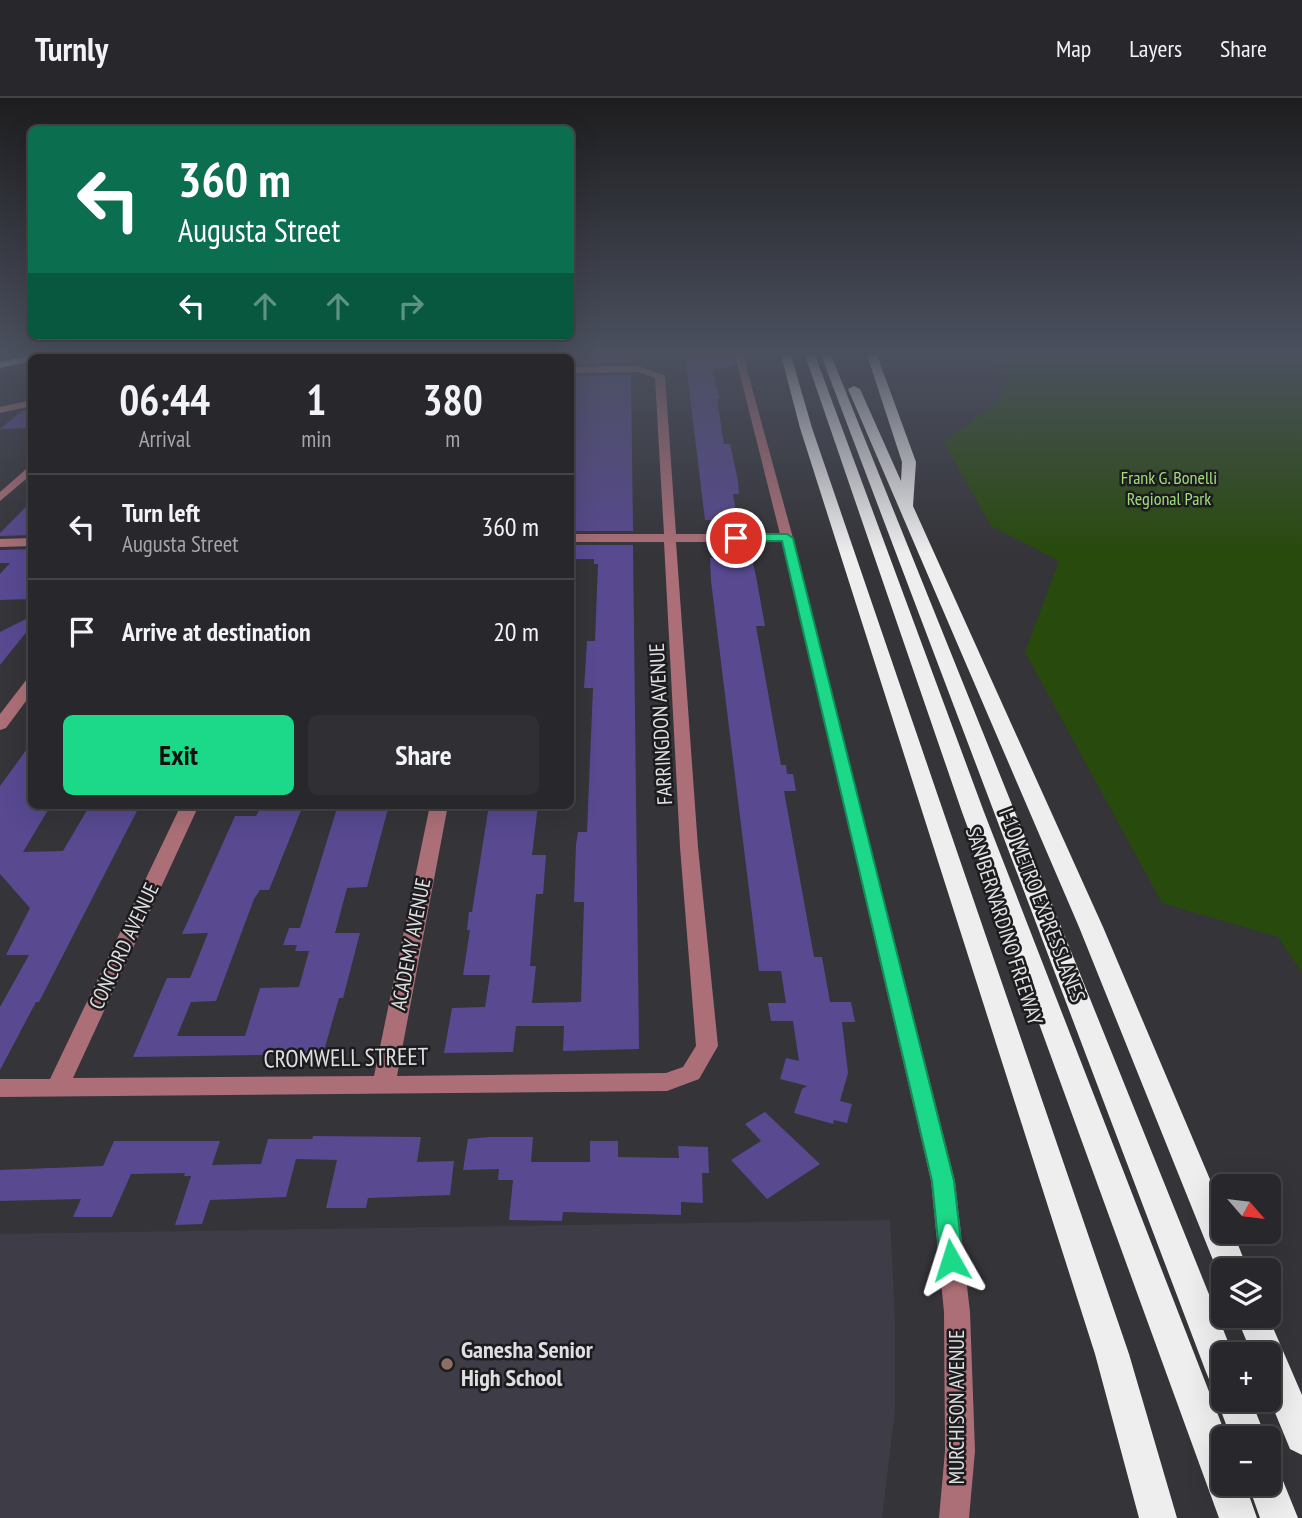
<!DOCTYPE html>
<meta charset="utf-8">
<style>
body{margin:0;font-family:"PT Sans Narrow",sans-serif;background:#302f33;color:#f1f3f6;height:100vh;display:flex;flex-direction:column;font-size:26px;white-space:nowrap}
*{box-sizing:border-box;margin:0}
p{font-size:23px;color:#a5a5a9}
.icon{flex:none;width:38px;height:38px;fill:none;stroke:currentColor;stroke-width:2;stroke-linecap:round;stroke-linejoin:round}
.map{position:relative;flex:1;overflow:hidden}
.sheet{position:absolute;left:28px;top:256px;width:546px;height:455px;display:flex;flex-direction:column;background:#28272b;border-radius:10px;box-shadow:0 7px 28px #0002,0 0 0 2px #444447}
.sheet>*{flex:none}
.guide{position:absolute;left:28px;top:28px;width:546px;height:214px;border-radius:10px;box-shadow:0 7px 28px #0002,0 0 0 2px #444447;background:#0b6e4f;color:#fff;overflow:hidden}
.needle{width:46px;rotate:118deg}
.controls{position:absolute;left:1211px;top:1076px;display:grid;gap:14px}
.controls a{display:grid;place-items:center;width:70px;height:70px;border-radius:10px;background:#28272b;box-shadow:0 7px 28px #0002,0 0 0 2px #444447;font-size:35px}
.pin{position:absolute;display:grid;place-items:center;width:60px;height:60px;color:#fff;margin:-30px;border:4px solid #fff;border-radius:50%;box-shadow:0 2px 7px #0007}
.me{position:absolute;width:77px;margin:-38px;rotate:354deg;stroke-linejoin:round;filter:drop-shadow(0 0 5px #0008)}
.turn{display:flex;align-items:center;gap:24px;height:147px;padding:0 35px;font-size:32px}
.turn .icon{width:91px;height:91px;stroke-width:2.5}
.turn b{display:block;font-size:49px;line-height:60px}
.lanes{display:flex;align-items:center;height:66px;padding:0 35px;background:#0003;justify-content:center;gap:35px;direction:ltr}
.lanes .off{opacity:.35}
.eta{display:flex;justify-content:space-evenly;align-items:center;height:119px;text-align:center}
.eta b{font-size:42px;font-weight:700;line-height:49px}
.primary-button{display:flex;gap:14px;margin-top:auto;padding:14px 35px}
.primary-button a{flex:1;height:80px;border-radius:10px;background:#1bd988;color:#111;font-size:28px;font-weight:700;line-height:80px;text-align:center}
.primary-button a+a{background:#302f33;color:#f1f3f6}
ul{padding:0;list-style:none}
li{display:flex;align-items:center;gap:21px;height:105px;padding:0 35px;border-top:2px solid #444447}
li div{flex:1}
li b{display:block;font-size:26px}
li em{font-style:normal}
header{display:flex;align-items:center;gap:42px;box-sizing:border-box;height:98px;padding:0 35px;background:#28272b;border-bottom:2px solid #444447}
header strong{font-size:33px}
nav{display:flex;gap:38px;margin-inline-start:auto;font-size:24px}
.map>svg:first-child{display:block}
.built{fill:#3d3c47}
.green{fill:#284a0c}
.building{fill:#584991}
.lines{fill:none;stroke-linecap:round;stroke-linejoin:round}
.minor{fill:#ac6f77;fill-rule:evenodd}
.highway{fill:#eee;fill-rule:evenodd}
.route{fill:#1bd988;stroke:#128d58;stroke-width:2}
.education-dot{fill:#8d6e63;stroke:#1c1c1e;stroke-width:2.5}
.labels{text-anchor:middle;stroke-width:5;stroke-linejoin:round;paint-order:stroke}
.far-park-label{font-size:18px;fill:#a0dd79;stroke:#1c1c1e}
.street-label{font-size:21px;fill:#dfdfe2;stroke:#1c1c1e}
.near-street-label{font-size:24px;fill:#dfdfe2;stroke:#1c1c1e}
.near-poi-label{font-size:24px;font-weight:bold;fill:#dfdfe2;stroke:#1c1c1e;text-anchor:start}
</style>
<header>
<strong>Turnly</strong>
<nav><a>Map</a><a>Layers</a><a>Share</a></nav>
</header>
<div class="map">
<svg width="1302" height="1420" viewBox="0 0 1302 1420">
<rect width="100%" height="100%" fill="#353439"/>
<!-- built -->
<path class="built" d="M 890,1122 L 895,1220 L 895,1312 L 882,1420 L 0,1420 L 0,1136 Z"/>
<!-- green -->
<path class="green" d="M 989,257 L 1302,257 L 1302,875 L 1278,839 L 1162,805 L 1025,554 L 1059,463 L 991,428 L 944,344 L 994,307 L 1010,283 Z"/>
<!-- building -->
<g class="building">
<path d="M 631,257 L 631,265 L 570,266 L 570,258 Z"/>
<path d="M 685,257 L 733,257 L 735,268 L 712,271 L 720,301 L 717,301 L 724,346 L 730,346 L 738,383 L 739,396 L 733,396 L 739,433 L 723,433 L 718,422 L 705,422 Z"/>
<path d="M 631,277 L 633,433 L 570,433 L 570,278 Z"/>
<path d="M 32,311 L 32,330 L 0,331 L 22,313 Z"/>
<path d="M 32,403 L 32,437 L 0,438 L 0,435 Z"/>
<path d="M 570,447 L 633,447 L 639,951 L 563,953 L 564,928 L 516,928 L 513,954 L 444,955 L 452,910 L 485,909 L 490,877 L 463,877 L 470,832 L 467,832 L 469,814 L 472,814 L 489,707 L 538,707 L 532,757 L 546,757 L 543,796 L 536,796 L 530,868 L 536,868 L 532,905 L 581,904 L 584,804 L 574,804 L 576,747 L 578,734 L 587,734 L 593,590 L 584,590 L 587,543 L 595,543 L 598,466 L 594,466 L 594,461 L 570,461 Z"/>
<path d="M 725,447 L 742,447 L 743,453 L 750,453 L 756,478 L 765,528 L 756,528 L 781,667 L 786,667 L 787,676 L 793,676 L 796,693 L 784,693 L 814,859 L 822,859 L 830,904 L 851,904 L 855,924 L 842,924 L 848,975 L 840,1003 L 852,1006 L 847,1025 L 834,1022 L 833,1026 L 794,1015 L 802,991 L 807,988 L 780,981 L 786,960 L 799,963 L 793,923 L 771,923 L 768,905 L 786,905 L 781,873 L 759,873 L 711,483 L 710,460 L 726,458 Z"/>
<path d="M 32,451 L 32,501 L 0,502 L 0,476 L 10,465 L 0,465 L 0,452 Z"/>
<path d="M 32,518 L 32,527 L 0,567 L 0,534 Z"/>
<path d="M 32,644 L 32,707 L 51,707 L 23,754 L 63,753 L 90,707 L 140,707 L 39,904 L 36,904 L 0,972 L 0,909 L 29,857 L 6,857 L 30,810 L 0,776 L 0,688 Z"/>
<path d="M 262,707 L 302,710 L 269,792 L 260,792 L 254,801 L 216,903 L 191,904 L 177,938 L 245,938 L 260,890 L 299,889 L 309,853 L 295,853 L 297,847 L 283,847 L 289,830 L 300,830 L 338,707 L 389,707 L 367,789 L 347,790 L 335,835 L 360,835 L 343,900 L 339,900 L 323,956 L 133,959 L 167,880 L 190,880 L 208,835 L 182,836 L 235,718 L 256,718 Z"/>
<path d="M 765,1014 L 820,1066 L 767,1101 L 731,1062 L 761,1043 L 745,1026 Z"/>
<path d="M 313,1038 L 421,1039 L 417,1064 L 454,1063 L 450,1097 L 368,1100 L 366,1110 L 326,1110 L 337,1062 L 296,1061 L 286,1099 L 210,1102 L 202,1126 L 175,1127 L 191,1078 L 184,1078 L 185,1075 L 131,1076 L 112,1119 L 73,1119 L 81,1101 L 0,1103 L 0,1072 L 103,1068 L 114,1043 L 220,1043 L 212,1067 L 261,1066 L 268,1041 L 312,1041 Z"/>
<path d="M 490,1039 L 533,1039 L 531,1064 L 590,1064 L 590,1043 L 618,1043 L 618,1059 L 679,1060 L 678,1048 L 708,1049 L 709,1075 L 702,1075 L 703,1105 L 681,1104 L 681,1117 L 563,1114 L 562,1123 L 509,1122 L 513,1082 L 498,1082 L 499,1071 L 463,1072 L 468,1041 Z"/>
</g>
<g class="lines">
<!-- minor -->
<g class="minor">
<path d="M 526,257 L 534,257 L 535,259 L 525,259 Z"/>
<path d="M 735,257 L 743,257 L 793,440 L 955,1083 L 970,1214 L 975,1353 L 969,1420 L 939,1420 L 945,1353 L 944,1214 L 931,1083 L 782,444 L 676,444 L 698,749 L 718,948 L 699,981 L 667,993 L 0,999 L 0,981 L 50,981 L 181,707 L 199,707 L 73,980 L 374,978 L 430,707 L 448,707 L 397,978 L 666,975 L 683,969 L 696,948 L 680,749 L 664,444 L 570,444 L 570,436 L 664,436 L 655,280 L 638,274 L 570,275 L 570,269 L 639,268 L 665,278 L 676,436 L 780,436 Z"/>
<path d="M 32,302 L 32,308 L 0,315 L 0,309 Z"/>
<path d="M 32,366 L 32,376 L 0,403 L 0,394 Z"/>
<path d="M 32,440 L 32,448 L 0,449 L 0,441 Z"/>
<path d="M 32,580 L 32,595 L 6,630 L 0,632 L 0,616 L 27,581 Z"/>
</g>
<!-- highway -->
<g class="highway">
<path d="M 31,257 L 37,259 L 32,259 L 32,263 L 0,270 L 0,264 Z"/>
<path d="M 781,257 L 791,257 L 812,330 L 1129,1256 L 1177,1420 L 1139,1420 L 1095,1256 L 800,330 Z"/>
<path d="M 805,257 L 815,257 L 984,714 L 1227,1340 L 1223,1340 L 1223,1386 L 1245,1386 L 1257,1420 L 1219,1420 L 962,714 Z"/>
<path d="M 821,257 L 831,257 L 1233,1256 L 1223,1256 L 1223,1302 L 1251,1302 L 1266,1340 L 1231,1340 L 1217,1302 L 1222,1290 L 1211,1286 L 1206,1274 Z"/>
<path d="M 867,257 L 877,257 L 916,364 L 913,408 L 1103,829 L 1223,1112 L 1223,1134 L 1233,1134 L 1248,1172 L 1223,1172 L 1223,1183 L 1217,1172 L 1079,829 L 848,291 L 854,288 L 860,291 L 901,383 L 902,364 Z"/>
<path d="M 1236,1218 L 1268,1218 L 1302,1297 L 1302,1357 L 1290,1351 L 1269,1300 L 1269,1256 L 1252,1256 Z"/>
<path d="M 1269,1369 L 1279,1373 L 1298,1420 L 1260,1420 L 1248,1386 L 1269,1386 Z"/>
</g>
</g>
<!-- sky -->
<linearGradient id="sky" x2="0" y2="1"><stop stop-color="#1d1d1f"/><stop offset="0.56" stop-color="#4b505f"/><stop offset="1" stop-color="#4b505f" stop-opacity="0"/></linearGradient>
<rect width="1302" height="456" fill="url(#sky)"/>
<!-- route -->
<path class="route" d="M 787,436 L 793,440 L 954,1083 L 963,1162 L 960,1169 L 951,1172 L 943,1169 L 940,1162 L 932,1083 L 782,443 L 736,443 L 730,440 L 736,436 Z"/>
<!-- markers -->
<circle class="education-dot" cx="447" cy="1266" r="7"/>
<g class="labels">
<!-- far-park labels -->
<g class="far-park-label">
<text x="1169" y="386">Frank G. Bonelli<tspan x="1169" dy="21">Regional Park</tspan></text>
</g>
<!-- street labels -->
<g class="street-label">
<text transform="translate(661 626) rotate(-93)" y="7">FARRINGDON AVENUE</text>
<text transform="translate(1042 807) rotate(69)" y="7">I-10 METRO EXPRESSLANES</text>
<text transform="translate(1004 828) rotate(72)" y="7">SAN BERNARDINO FREEWAY</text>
<text transform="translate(411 846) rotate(-79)" y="7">ACADEMY AVENUE</text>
<text transform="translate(124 848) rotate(-65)" y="7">CONCORD AVENUE</text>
<text transform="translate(957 1309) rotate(-90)" y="7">MURCHISON AVENUE</text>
</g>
<!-- near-street labels -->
<g class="near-street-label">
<text transform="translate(346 960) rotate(-1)" y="8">CROMWELL STREET</text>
</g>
<!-- near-poi labels -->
<g class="near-poi-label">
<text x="461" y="1260">Ganesha Senior<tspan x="461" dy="28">High School</tspan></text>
</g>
</g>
</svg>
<div class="controls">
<a><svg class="needle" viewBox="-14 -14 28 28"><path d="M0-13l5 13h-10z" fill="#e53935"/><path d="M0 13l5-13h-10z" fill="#a5a5a9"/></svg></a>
<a><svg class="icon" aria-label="layers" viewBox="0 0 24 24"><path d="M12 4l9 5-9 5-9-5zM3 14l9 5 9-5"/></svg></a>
<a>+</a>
<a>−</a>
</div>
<div class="pin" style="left:736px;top:440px;background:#d93025"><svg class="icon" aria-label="arrive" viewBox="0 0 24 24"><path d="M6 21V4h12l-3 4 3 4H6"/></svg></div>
<svg class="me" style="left:951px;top:1162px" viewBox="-20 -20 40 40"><path d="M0-17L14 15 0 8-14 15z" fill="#1bd988" stroke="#fff" stroke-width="4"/></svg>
<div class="guide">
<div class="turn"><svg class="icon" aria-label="left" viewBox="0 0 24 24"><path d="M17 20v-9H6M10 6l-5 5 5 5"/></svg><div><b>360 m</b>Augusta Street</div></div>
<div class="lanes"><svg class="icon" aria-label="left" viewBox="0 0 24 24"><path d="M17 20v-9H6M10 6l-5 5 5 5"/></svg><svg class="icon off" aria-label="ahead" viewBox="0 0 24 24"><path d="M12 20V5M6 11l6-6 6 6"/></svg><svg class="icon off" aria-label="ahead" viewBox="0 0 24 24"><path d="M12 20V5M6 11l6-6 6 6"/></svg><svg class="icon off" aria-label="right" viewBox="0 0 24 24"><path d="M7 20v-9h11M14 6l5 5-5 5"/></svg></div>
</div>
<section class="sheet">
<div class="eta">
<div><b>06:44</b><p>Arrival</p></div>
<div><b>1</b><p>min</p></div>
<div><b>380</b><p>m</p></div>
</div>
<ul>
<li><svg class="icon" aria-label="left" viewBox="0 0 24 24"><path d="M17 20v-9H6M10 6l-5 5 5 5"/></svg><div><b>Turn left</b><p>Augusta Street</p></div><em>360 m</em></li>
<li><svg class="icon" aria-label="arrive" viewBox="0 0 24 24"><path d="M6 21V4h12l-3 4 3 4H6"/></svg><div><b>Arrive at destination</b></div><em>20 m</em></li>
</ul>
<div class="primary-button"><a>Exit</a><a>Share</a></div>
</section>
</div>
